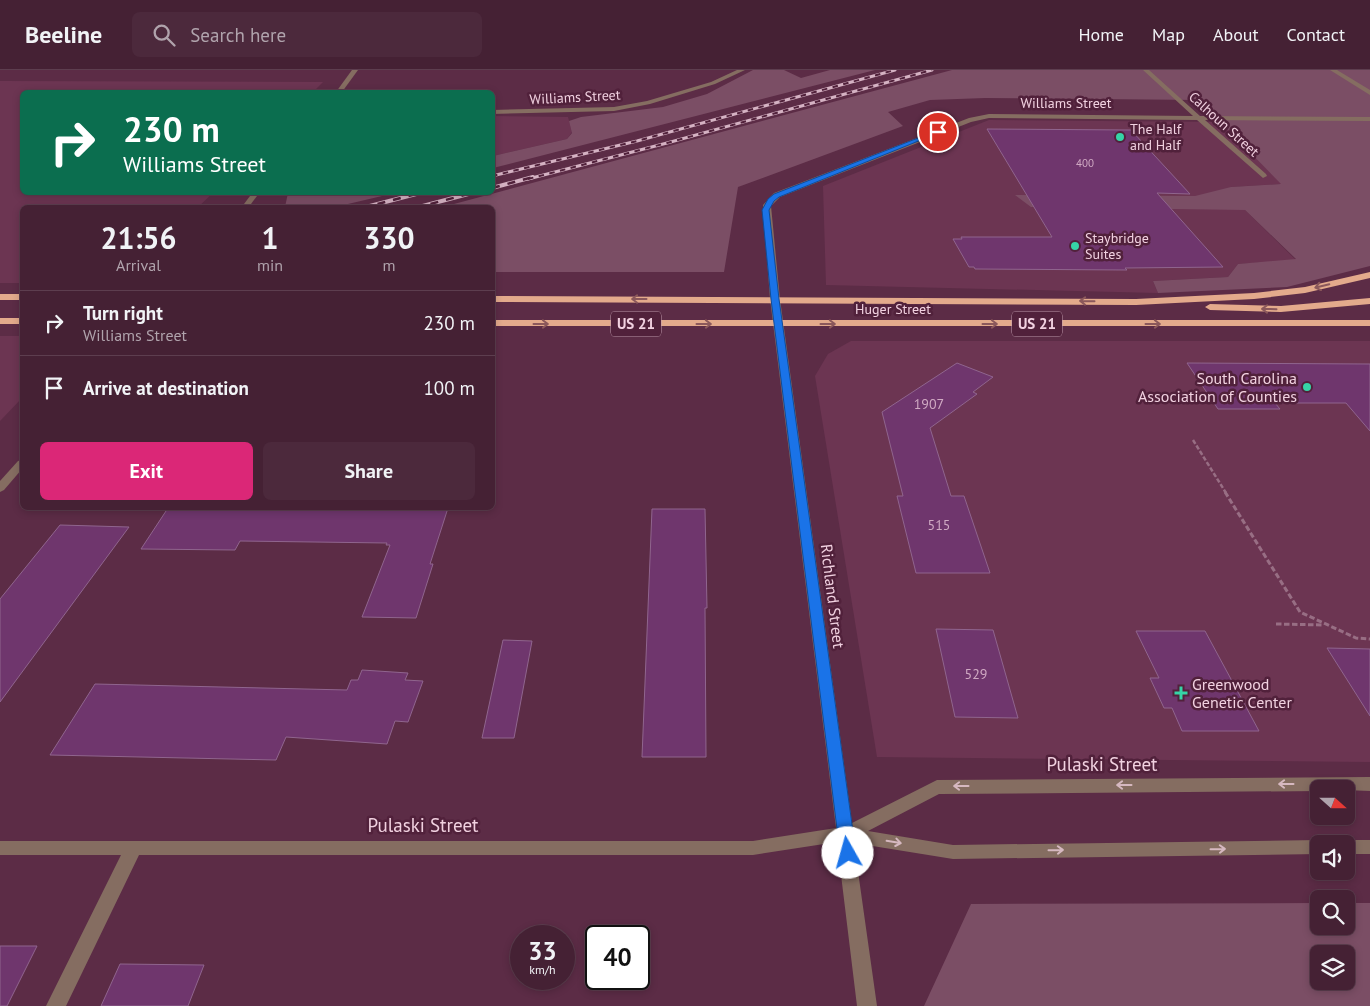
<!DOCTYPE html>
<style>
body{margin:0;font-family:"PT Sans",sans-serif;background:#4c293c;color:#f1f3f6;height:100vh;display:flex;flex-direction:column;font-size:19px;white-space:nowrap}
*{box-sizing:border-box;margin:0}
p{font-size:16px;color:#b0a3ac}
.icon{flex:none;width:28px;height:28px;fill:none;stroke:currentColor;stroke-width:2;stroke-linecap:round;stroke-linejoin:round}
.map{position:relative;flex:1;overflow:hidden}
.side{position:absolute;left:20px;top:135px;width:475px;height:305px;display:flex;flex-direction:column;background:#452134;border-radius:8px;box-shadow:0 2px 8px #0003,0 0 0 1px #5d3e4f}
.side>*{flex:none}
.top-card{position:absolute;left:20px;top:20px;width:475px;height:105px;border-radius:8px;box-shadow:0 2px 8px #0003,0 0 0 1px #5d3e4f;background:#0b6e4f;color:#fff;overflow:hidden}
.needle{width:32px;rotate:111deg}
.controls{position:absolute;left:1310px;top:710px;display:grid;gap:10px}
.controls a{display:grid;place-items:center;width:45px;height:45px;border-radius:8px;background:#452134;box-shadow:0 2px 8px #0003,0 0 0 1px #5d3e4f;font-size:25px}
.speed{position:absolute;left:510px;top:855px;display:flex;gap:10px;font-size:25px;font-weight:700;text-align:center}
.speed>*{display:grid;place-content:center;width:65px;height:65px;border-radius:50%;background:#452134;box-shadow:0 2px 8px #0003,0 0 0 1px #5d3e4f;line-height:1}
.speed small{font-size:12px;font-weight:400}
.speed .limit{border:2px solid #111;border-radius:8px;background:#fff;color:#111}
.pin{position:absolute;display:grid;place-items:center;width:42px;height:42px;color:#fff;margin:-21px;border:2px solid #fff;border-radius:50%;box-shadow:0 1px 5px #0007}
.me{position:absolute;width:55px;margin:-28px;rotate:353deg;stroke-linejoin:round;filter:drop-shadow(0 0 4px #0008)}
.turn{display:flex;align-items:center;gap:18px;height:105px;padding:0 20px;font-size:22px}
.turn .icon{width:65px;height:65px;stroke-width:2.5}
.turn b{display:block;font-size:35px;line-height:42px}
.eta{display:flex;justify-content:space-evenly;align-items:center;height:85px;text-align:center}
.eta b{font-size:30px;font-weight:700;line-height:35px}
.button{display:flex;gap:10px;margin-top:auto;padding:10px 20px}
.button a{flex:1;height:58px;border-radius:8px;background:#db2777;color:#fff;font-size:20px;font-weight:700;line-height:58px;text-align:center}
.button a+a{background:#4c293c;color:#f1f3f6}
ul{padding:0;list-style:none}
li{display:flex;align-items:center;gap:15px;height:65px;padding:0 20px;border-top:1px solid #5d3e4f}
li div{flex:1}
li b{display:block;font-size:19px}
li em{font-style:normal}
header{display:flex;align-items:center;gap:30px;box-sizing:border-box;height:70px;padding:0 25px;background:#452134;border-bottom:1px solid #5d3e4f}
header strong{font-size:24px}
nav{display:flex;gap:28px;margin-inline-start:auto;font-size:18px}
.search{width:350px;height:45px;background:#4c293c;display:flex;align-items:center;gap:12px;box-sizing:border-box;padding:0 18px;border-radius:8px;color:#b0a3ac;font-size:19px}
.map>svg:first-child{display:block}
.built{fill:#6c3552}
.green{fill:#7b4e65;fill-rule:evenodd}
.building{fill:#6f366d;stroke:#90658e}
.lines{fill:none;stroke-linecap:round;stroke-linejoin:round}
.path-far1{stroke:#986e84;stroke-width:2.5;stroke-dasharray:4.5 2;stroke-linecap:butt}
.path{stroke:#986e84;stroke-width:3;stroke-dasharray:5.5 2.5;stroke-linecap:butt}
.minor{fill:#856d61;fill-rule:evenodd}
.highway{fill:#e3aa8c;fill-rule:evenodd}
.rail-far1-casing{stroke:#d5b2c3;stroke-width:3}
.rail-casing{stroke:#d5b2c3;stroke-width:4}
.rail-far1{stroke:#51213b;stroke-width:2;stroke-dasharray:5.5;stroke-linecap:butt}
.rail{stroke:#51213b;stroke-width:2.5;stroke-dasharray:8;stroke-linecap:butt}
.oneway{stroke:#8b585b}
.oneway2{stroke:#d6b8c0}
.route{fill:#1a73e8;stroke:#114b97}
.poi-dot{fill:#36d4a7;stroke:#51213b;stroke-width:2}
.labels{text-anchor:middle;stroke-width:5;stroke-linejoin:round;paint-order:stroke}
.far-number-label{font-size:11px;fill:#d0aac3}
.far-street-label{font-size:14px;fill:#f1d1e0;stroke:#51213b}
.far-poi-label{font-size:14px;fill:#f1d1e0;stroke:#51213b;text-anchor:start}
.number-label{font-size:14px;fill:#d0aac3}
.shield{fill:#51213b;stroke:#c19cae;stroke-width:1}
.shield-label{font-size:15px;font-weight:bold;fill:#f1d1e0}
.poi-label{font-size:16px;fill:#f1d1e0;stroke:#51213b;text-anchor:end}
.street-label{font-size:16px;fill:#f1d1e0;stroke:#51213b}
.near-street-label{font-size:19px;fill:#f1d1e0;stroke:#51213b}
</style>
<header>
<strong>Beeline</strong>
<div class="search"><svg class="icon" aria-label="search" viewBox="0 0 24 24"><circle cx="10" cy="10" r="6"/><path d="M15 15l6 6"/></svg>Search here</div>
<nav><a>Home</a><a>Map</a><a>About</a><a>Contact</a></nav>
</header>
<div class="map">
<svg width="1370" height="936" viewBox="0 0 1370 936">
<rect width="100%" height="100%" fill="#5c2c46"/>
<!-- built -->
<g class="built">
<path d="M 0,11 L 323,12 L 313,22 L 22,22 L 22,122 L 213,123 L 198,137 L 22,138 L 22,213 L 0,213 Z"/>
<path d="M 492,46 L 568,47 L 572,62 L 567,69 L 493,86 Z"/>
<path d="M 989,50 L 1221,52 L 1282,114 L 1231,117 L 1245,140 L 1296,190 L 1238,194 L 1228,207 L 1153,211 L 1158,223 L 826,215 L 823,116 Z"/>
<path d="M 0,266 L 22,266 L 22,328 L 0,351 Z"/>
<path d="M 851,271 L 1370,271 L 1370,692 L 877,687 L 815,306 L 828,284 Z"/>
</g>
<!-- green -->
<g class="green">
<path d="M 753,0 L 784,0 L 801,8 L 830,0 L 875,0 L 493,98 L 493,86 L 567,69 L 572,63 L 569,51 L 581,47 L 663,37 L 707,24 Z"/>
<path d="M 952,0 L 1370,0 L 1370,196 L 1287,217 L 1158,223 L 1153,211 L 1228,207 L 1238,194 L 1296,189 L 1245,140 L 1031,137 L 1015,125 L 1195,126 L 1231,117 L 1281,114 L 1199,30 L 985,28 L 930,30 L 888,42 L 903,56 L 738,117 L 724,202 L 493,202 L 492,138 L 439,138 Z"/>
<path d="M 288,123 L 288,122 L 395,123 L 335,137 L 285,137 Z"/>
<path d="M 1319,833 L 1319,856 L 1346,856 L 1346,833 L 1370,833 L 1370,936 L 924,936 L 971,834 ZM 1319,884 L 1346,884 L 1346,911 L 1319,911 Z"/>
</g>
<!-- building -->
<g class="building">
<path d="M 987,59 L 1131,60 L 1190,124 L 1157,123 L 1223,197 L 1125,198 L 1127,200 L 975,199 L 974,197 L 969,197 L 953,169 L 962,169 L 961,167 L 1052,167 Z"/>
<path d="M 957,293 L 993,307 L 973,322 L 977,324 L 930,358 L 951,426 L 964,426 L 990,503 L 916,503 L 897,426 L 903,426 L 882,342 Z"/>
<path d="M 1187,293 L 1370,294 L 1370,361 L 1346,333 L 1275,333 L 1280,339 L 1218,339 Z"/>
<path d="M 168,438 L 448,438 L 430,494 L 433,494 L 416,548 L 362,547 L 390,475 L 386,475 L 387,473 L 240,471 L 235,480 L 141,479 Z"/>
<path d="M 652,439 L 705,439 L 707,538 L 705,538 L 706,687 L 642,687 Z"/>
<path d="M 60,455 L 129,457 L 0,632 L 0,529 Z"/>
<path d="M 936,559 L 993,560 L 1018,648 L 955,647 Z"/>
<path d="M 1136,561 L 1205,561 L 1259,661 L 1182,661 L 1172,638 L 1164,638 L 1150,608 L 1159,608 Z"/>
<path d="M 503,570 L 532,571 L 514,668 L 482,668 Z"/>
<path d="M 1327,578 L 1370,579 L 1370,646 Z"/>
<path d="M 362,600 L 408,603 L 405,610 L 423,611 L 408,652 L 395,651 L 387,674 L 286,667 L 276,690 L 50,685 L 95,614 L 347,620 L 351,610 L 358,610 Z"/>
<path d="M 0,876 L 37,876 L 7,936 L 0,936 Z"/>
<path d="M 120,894 L 204,895 L 188,936 L 101,936 Z"/>
</g>
<g class="lines">
<!-- path-far1 -->
<path class="path-far1" d="M 1193,370 L 1226,423"/>
<!-- path -->
<g class="path">
<path d="M 1225,422 L 1300,542 L 1356,568 L 1370,569"/>
<path d="M 1276,554 L 1324,555"/>
</g>
<!-- minor -->
<g class="minor">
<path d="M 352,0 L 358,0 L 342,22 L 336,22 Z"/>
<path d="M 737,0 L 745,0 L 715,14 L 650,34 L 614,41 L 492,44 L 492,40 L 614,37 L 647,31 L 711,12 Z"/>
<path d="M 1143,0 L 1149,0 L 1200,46 L 1370,47 L 1370,51 L 1205,50 L 1266,104 L 1267,106 L 1263,108 L 1197,50 L 989,48 L 971,52 L 780,127 L 771,136 L 780,229 L 852,753 L 937,710 L 1370,707 L 1370,721 L 1319,719 L 1319,721 L 939,724 L 868,761 L 953,775 L 1319,770 L 1326,774 L 1319,774 L 1319,784 L 953,789 L 854,773 L 877,936 L 857,936 L 837,772 L 753,785 L 139,785 L 66,936 L 46,936 L 121,785 L 0,785 L 0,771 L 753,771 L 836,758 L 770,229 L 763,135 L 774,123 L 969,48 L 989,44 L 1193,46 Z"/>
<path d="M 1330,0 L 1337,0 L 1370,20 L 1370,25 Z"/>
<path d="M 253,122 L 260,122 L 248,138 L 241,138 Z"/>
<path d="M 22,390 L 22,399 L 4,420 L 0,422 L 0,411 L 18,391 Z"/>
<path d="M 1346,770 L 1370,770 L 1370,784 L 1346,784 L 1346,774 L 1339,774 Z"/>
</g>
<!-- highway -->
<g class="highway">
<path d="M 1370,202 L 1370,208 L 1305,223 L 1254,229 L 1136,235 L 492,232 L 492,226 L 1136,229 L 1254,223 L 1305,217 Z"/>
<rect x="0" y="224" width="22" height="6"/>
<path d="M 1370,228 L 1370,234 L 1281,242 L 1210,240 L 1205,237 L 1210,234 L 1281,236 Z"/>
<rect x="0" y="248" width="22" height="6"/>
<rect x="492" y="250" width="878" height="6"/>
</g>
<defs>
<g id="rail-far1">
<path d="M 492,106 L 637,71 L 895,0"/>
<path d="M 528,109 L 667,73 L 932,0"/>
</g>
<g id="rail">
<path d="M 492,118 L 533,107"/>
<path d="M 362,138 L 424,122"/>
<path d="M 415,138 L 476,122"/>
</g>
</defs>
<!-- rail-far1 casing -->
<use href="#rail-far1" class="rail-far1-casing"/>
<!-- rail casing -->
<use href="#rail" class="rail-casing"/>
<!-- rail-far1 -->
<use href="#rail-far1" class="rail-far1"/>
<!-- rail -->
<use href="#rail" class="rail"/>
</g>
<!-- one-way arrows -->
<defs><path id="oneway-shaft" d="M-6 0H5M1.5-3L5.5 0L1.5 3" fill="none" stroke-width="1.6" stroke-linecap="round" stroke-linejoin="round" transform="scale(1.25)"/></defs>
<g class="oneway">
<use href="#oneway-shaft" transform="translate(1322 216) rotate(167)"/>
<use href="#oneway-shaft" transform="translate(639 229) rotate(-180)"/>
<use href="#oneway-shaft" transform="translate(1087 231) rotate(-179)"/>
<use href="#oneway-shaft" transform="translate(1269 239) rotate(-179)"/>
<use href="#oneway-shaft" transform="translate(541 254)"/>
<use href="#oneway-shaft" transform="translate(704 254)"/>
<use href="#oneway-shaft" transform="translate(828 254)"/>
<use href="#oneway-shaft" transform="translate(990 254)"/>
<use href="#oneway-shaft" transform="translate(1153 254)"/>
</g>
<g class="oneway2">
<use href="#oneway-shaft" transform="translate(1286 714) rotate(180)"/>
<use href="#oneway-shaft" transform="translate(1124 715) rotate(180)"/>
<use href="#oneway-shaft" transform="translate(961 716) rotate(180)"/>
<use href="#oneway-shaft" transform="translate(894 772) rotate(9)"/>
<use href="#oneway-shaft" transform="translate(1218 779) rotate(-1)"/>
<use href="#oneway-shaft" transform="translate(1056 780) rotate(-1)"/>
</g>
<!-- route -->
<path class="route" d="M 936,61 L 941,62 L 779,127 L 774,131 L 769,140 L 779,229 L 856,783 L 854,788 L 848,790 L 843,788 L 840,783 L 771,229 L 762,140 L 768,129 L 774,124 Z"/>
<!-- markers -->
<g class="poi-dot">
<circle cx="1120" cy="67" r="5"/>
<circle cx="1075" cy="176" r="5"/>
<circle cx="1307" cy="317" r="5"/>
<path d="M1178.5 615.5h5v5h5v5h-5v5h-5v-5h-5v-5h5z"/>
</g>
<g class="labels">
<!-- far-number labels -->
<g class="far-number-label">
<text x="1085" y="97">400</text>
</g>
<!-- far-street labels -->
<g class="far-street-label">
<text transform="translate(575 27) rotate(-3)" y="5">Williams Street</text>
<text x="1066" y="38">Williams Street</text>
<text transform="translate(1224 54) rotate(42)" y="5">Calhoun Street</text>
<text x="893" y="244">Huger Street</text>
</g>
<!-- far-poi labels -->
<g class="far-poi-label">
<text x="1130" y="64">The Half<tspan x="1130" dy="16">and Half</tspan></text>
<text x="1085" y="173">Staybridge<tspan x="1085" dy="16">Suites</tspan></text>
</g>
<!-- number labels -->
<g class="number-label">
<text x="929" y="339">1907</text>
<text x="939" y="460">515</text>
<text x="976" y="609">529</text>
</g>
<!-- shield labels -->
<g class="shield">
<rect x="611" y="241.5" width="50" height="25" rx="4"/>
<rect x="1012" y="241.5" width="50" height="25" rx="4"/>
</g>
<g class="shield-label">
<text x="636" y="259">US 21</text>
<text x="1037" y="259">US 21</text>
</g>
<!-- poi labels -->
<g class="poi-label">
<text x="1297" y="314">South Carolina<tspan x="1297" dy="18">Association of Counties</tspan></text>
<text x="1192" y="620" text-anchor="start">Greenwood<tspan x="1192" dy="18">Genetic Center</tspan></text>
</g>
<!-- street labels -->
<g class="street-label">
<text transform="translate(833 526) rotate(83)" y="6">Richland Street</text>
</g>
<!-- near-street labels -->
<g class="near-street-label">
<text x="1102" y="701">Pulaski Street</text>
<text x="423" y="762">Pulaski Street</text>
</g>
</g>
</svg>
<div class="controls">
<a><svg class="needle" viewBox="-14 -14 28 28"><path d="M0-13l5 13h-10z" fill="#e53935"/><path d="M0 13l5-13h-10z" fill="#b0a3ac"/></svg></a>
<a><svg class="icon" aria-label="sound" viewBox="0 0 24 24"><path d="M4 9h4l5-4v14l-5-4H4zM17 9q2 3 0 6"/></svg></a>
<a><svg class="icon" aria-label="search" viewBox="0 0 24 24"><circle cx="10" cy="10" r="6"/><path d="M15 15l6 6"/></svg></a>
<a><svg class="icon" aria-label="layers" viewBox="0 0 24 24"><path d="M12 4l9 5-9 5-9-5zM3 14l9 5 9-5"/></svg></a>
</div>
<div class="speed"><div>33<small>km/h</small></div><div class="limit">40</div></div>
<div class="pin" style="left:938px;top:62px;background:#d93025"><svg class="icon" aria-label="arrive" viewBox="0 0 24 24"><path d="M6 21V4h12l-3 4 3 4H6"/></svg></div>
<svg class="me" style="left:848px;top:783px" viewBox="-20 -20 40 40"><circle r="19" fill="#fff"/><path d="M0-13L10 11 0 6-10 11z" fill="#1a73e8"/></svg>
<div class="top-card">
<div class="turn"><svg class="icon" aria-label="right" viewBox="0 0 24 24"><path d="M7 20v-9h11M14 6l5 5-5 5"/></svg><div><b>230 m</b>Williams Street</div></div>
</div>
<section class="side">
<div class="eta">
<div><b>21:56</b><p>Arrival</p></div>
<div><b>1</b><p>min</p></div>
<div><b>330</b><p>m</p></div>
</div>
<ul>
<li><svg class="icon" aria-label="right" viewBox="0 0 24 24"><path d="M7 20v-9h11M14 6l5 5-5 5"/></svg><div><b>Turn right</b><p>Williams Street</p></div><em>230 m</em></li>
<li><svg class="icon" aria-label="arrive" viewBox="0 0 24 24"><path d="M6 21V4h12l-3 4 3 4H6"/></svg><div><b>Arrive at destination</b></div><em>100 m</em></li>
</ul>
<div class="button"><a>Exit</a><a>Share</a></div>
</section>
</div>
